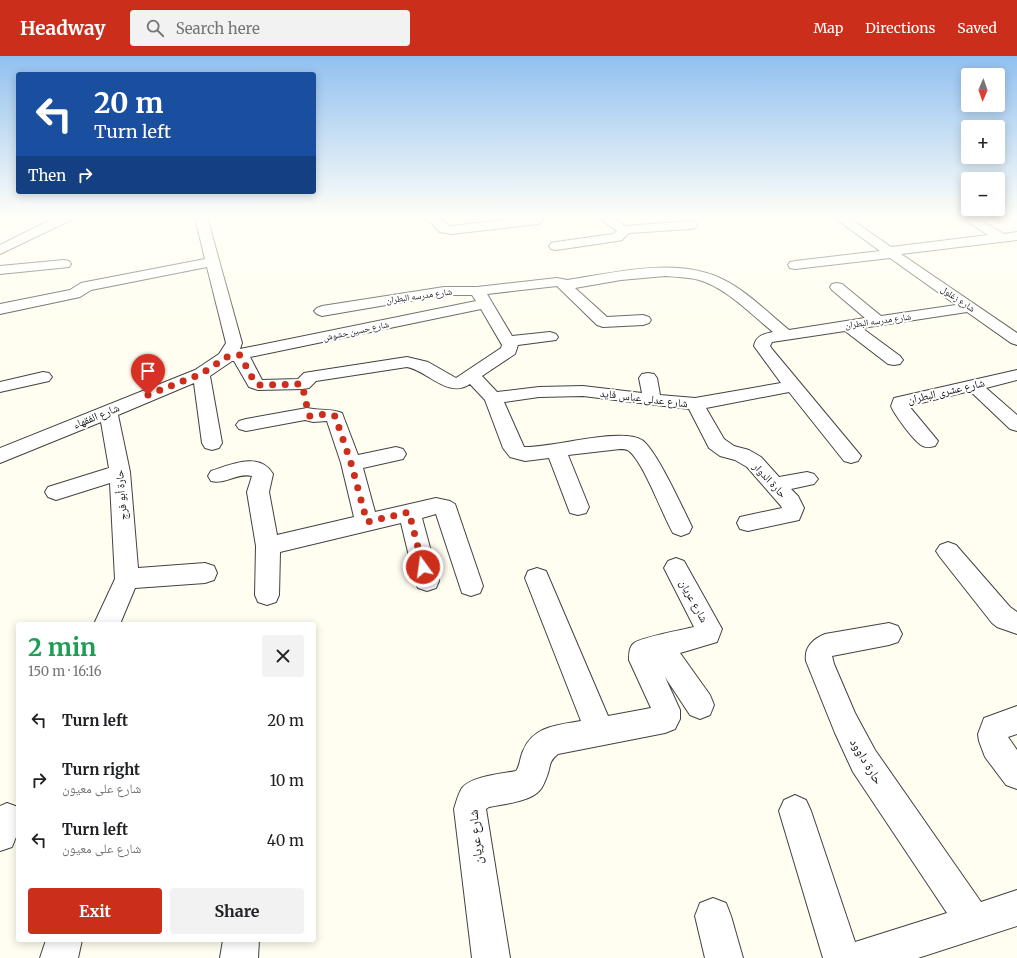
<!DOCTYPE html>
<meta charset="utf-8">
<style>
body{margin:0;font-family:Merriweather,"Noto Naskh Arabic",serif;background:#f2f2f2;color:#202124;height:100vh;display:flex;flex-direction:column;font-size:15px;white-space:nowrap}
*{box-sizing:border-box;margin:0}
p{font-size:13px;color:#757577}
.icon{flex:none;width:22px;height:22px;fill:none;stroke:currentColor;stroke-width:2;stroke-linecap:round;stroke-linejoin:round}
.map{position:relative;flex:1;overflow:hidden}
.side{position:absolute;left:16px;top:566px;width:300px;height:320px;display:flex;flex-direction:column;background:#fff;border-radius:4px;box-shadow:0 2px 10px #0003}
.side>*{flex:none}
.guide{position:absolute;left:16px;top:16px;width:300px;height:122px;border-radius:4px;box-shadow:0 2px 10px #0003;background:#1a4fa0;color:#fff;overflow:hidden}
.needle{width:26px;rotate:182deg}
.buttons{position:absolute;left:961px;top:12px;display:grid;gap:8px}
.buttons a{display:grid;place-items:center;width:44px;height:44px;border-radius:4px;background:#fff;box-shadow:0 2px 10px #0003;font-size:20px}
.pin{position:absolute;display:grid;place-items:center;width:34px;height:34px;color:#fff;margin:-41px -17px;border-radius:50% 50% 50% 0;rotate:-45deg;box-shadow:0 0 4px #0007}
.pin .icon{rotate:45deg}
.me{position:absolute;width:44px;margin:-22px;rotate:346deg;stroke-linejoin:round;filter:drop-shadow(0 0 3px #0008)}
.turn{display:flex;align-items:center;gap:14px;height:84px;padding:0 12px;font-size:18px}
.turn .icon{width:52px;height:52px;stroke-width:2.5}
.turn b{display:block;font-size:28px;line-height:34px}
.then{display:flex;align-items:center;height:38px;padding:0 12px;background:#0003;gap:8px;font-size:15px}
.round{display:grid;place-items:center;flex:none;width:42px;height:42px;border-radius:4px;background:#f2f2f2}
.overview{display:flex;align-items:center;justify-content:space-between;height:68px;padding:0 12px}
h1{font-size:24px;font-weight:700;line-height:30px;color:#1e9e55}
.action{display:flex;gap:8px;margin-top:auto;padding:8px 12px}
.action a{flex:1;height:46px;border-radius:4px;background:#cb2e1b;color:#fff;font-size:16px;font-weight:700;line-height:46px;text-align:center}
.action a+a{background:#f2f2f2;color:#202124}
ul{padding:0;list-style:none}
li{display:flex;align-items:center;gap:12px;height:60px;padding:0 12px}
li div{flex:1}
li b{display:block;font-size:15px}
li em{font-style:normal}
header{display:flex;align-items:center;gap:24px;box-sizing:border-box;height:56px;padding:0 20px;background:#cb2e1b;color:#fff}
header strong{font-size:19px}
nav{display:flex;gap:22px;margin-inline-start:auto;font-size:14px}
.search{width:280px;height:36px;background:#f2f2f2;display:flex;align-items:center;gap:10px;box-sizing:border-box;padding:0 14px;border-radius:4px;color:#757577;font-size:15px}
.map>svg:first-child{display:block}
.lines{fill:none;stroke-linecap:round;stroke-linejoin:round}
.minor-casing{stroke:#424242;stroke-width:2}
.minor{fill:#fff;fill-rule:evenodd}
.route{stroke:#cb2e1b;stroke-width:7;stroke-dasharray:0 12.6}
.labels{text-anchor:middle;stroke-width:4;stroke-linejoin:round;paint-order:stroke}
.far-street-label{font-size:9px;fill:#0f0f0f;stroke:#fff}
.street-label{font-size:11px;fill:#0f0f0f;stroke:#fff}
.near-street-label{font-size:13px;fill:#0f0f0f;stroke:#fff}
</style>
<header>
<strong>Headway</strong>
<div class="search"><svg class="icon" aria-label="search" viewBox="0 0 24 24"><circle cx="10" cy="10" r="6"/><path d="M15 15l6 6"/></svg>Search here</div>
<nav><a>Map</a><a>Directions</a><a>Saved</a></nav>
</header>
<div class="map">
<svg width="1017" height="902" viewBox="0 0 1017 902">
<rect width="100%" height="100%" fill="#fffef0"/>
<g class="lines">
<defs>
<g id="minor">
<path d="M 56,161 L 73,161 L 71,164 L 0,198 L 0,189 Z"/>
<path d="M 195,161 L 207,161 L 242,287 L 240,293 L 476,245 L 472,239 L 444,239 L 322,260 L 317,258 L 314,255 L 317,252 L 322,250 L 444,231 L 477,231 L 557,222 L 567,224 C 615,217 678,200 724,224 C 748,236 768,257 789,274 L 865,262 L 832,234 L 830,231 L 832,228 L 837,227 L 842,228 L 881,260 L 956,249 L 890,202 L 795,213 L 790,212 L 788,209 L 790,206 L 795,205 L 880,195 L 833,161 L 848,161 L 891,191 L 988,179 L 960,161 L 976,161 L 1004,178 L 1017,176 L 1017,184 L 901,198 L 1017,277 L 1017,289 L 1011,287 L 967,256 L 862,272 L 900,300 L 903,304 L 900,308 L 894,309 L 888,308 L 845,275 L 772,286 L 770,290 L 772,293 L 861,400 L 858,405 L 851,407 L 844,405 L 789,336 L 706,352 L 724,383 L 734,390 L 749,394 L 761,401 L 779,421 L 807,416 L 814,418 L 818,423 L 814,428 L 791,433 L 798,440 L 804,452 L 799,464 L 748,475 L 740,473 L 737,467 L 740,461 L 782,452 L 781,450 L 747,411 L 735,404 L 720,400 L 709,392 L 689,353 L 583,340 L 539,341 L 504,346 L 524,391 C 552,392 620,371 642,384 C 656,393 683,453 692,471 L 689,477 L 681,480 L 673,477 C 662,458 644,407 629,395 C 626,393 623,393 620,393 L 568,399 L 589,451 L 586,457 L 578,459 L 570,457 L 549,402 L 525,405 L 510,401 L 503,392 L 485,344 L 470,328 C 448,343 428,315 407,311 L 316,325 L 309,332 L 303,333 L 258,334 L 249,331 L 234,305 L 232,305 L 210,320 L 222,387 L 219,392 L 212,394 L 205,392 L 202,387 L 194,327 L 118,359 L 130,416 L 138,512 L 205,507 L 214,510 L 217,517 L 214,524 L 205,527 L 135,532 L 120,568 L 94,568 L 115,523 L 110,427 L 56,444 L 48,441 L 45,436 L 48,431 L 109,412 L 101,366 L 0,407 L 0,392 L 195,314 L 219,298 L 226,287 L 207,211 L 91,234 L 80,241 L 0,258 L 0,248 L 70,234 L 81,227 L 86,226 L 205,203 ZM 665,220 C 677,221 688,221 699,224 C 725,231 752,259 773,276 C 763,278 756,280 754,290 L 781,327 L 695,342 L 660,339 L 657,322 L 654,318 L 648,317 L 642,318 L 639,322 L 642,337 L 583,330 L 539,331 L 497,336 L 482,320 L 515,298 L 518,289 L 556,284 L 558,281 L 556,278 L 550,276 L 512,280 L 487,238 L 557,230 L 597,269 L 603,271 L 643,269 L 649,267 L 651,264 L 649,261 L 643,259 L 607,261 L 575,232 L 621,224 ZM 481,253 L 502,289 L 501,292 L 456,322 L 428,306 L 407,301 L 310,316 L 304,317 L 298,323 L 262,324 L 250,301 Z"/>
<path d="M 425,161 L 439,161 L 449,170 L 452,170 L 527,161 L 541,161 L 543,164 L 541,167 L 537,168 L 452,178 L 440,176 Z"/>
<path d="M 597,161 L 612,161 L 625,170 L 691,165 L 695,166 L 697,169 L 695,172 L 691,173 L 629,177 L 622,184 L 617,185 L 556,194 L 551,193 L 549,190 L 551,187 L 556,186 L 613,178 L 617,175 Z"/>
<path d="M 64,204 L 69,205 L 71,208 L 69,211 L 0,218 L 0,210 Z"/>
<path d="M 1017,314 L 1017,324 L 986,332 L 1017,359 L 1017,375 L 1010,373 L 970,335 L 909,350 L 938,385 L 935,390 C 931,391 927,392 923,390 C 915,387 894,358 891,350 L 894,342 Z"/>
<path d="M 43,316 L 49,317 L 52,321 L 49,325 L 0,336 L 0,326 Z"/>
<path d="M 307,352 C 319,355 330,352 342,357 L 358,399 L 396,391 L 403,393 L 406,398 L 403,403 L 363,412 L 375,456 L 436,442 L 450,445 L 455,448 L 483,530 L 480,537 L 471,540 L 462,537 L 436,458 L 422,462 L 439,525 L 436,532 L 427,535 L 418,532 L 415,525 L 401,467 L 280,496 L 279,539 L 276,546 L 267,549 L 258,546 L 255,539 L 256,490 L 247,436 L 252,420 C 238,416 225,429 211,425 L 208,420 L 211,415 C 230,409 260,395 273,418 L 269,436 L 277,479 L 354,461 L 341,407 L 327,365 L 313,366 L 305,364 L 246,375 L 239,373 L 236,369 L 239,365 L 246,363 Z"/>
<path d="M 948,486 L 956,489 L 1010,551 L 1017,556 L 1017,578 L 997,571 L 992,567 L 940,501 L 936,495 L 940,489 Z"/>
<path d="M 676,502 L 684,505 L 722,573 L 717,586 L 680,597 L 710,639 L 714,649 L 710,659 L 700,663 L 690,659 L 665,621 L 680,654 L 680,663 L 675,673 L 665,677 L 558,698 C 548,706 551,710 547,720 C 545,725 543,731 540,734 C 530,746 503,748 489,751 L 486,753 L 510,902 L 472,902 L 454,753 C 456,747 458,738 462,732 C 472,720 501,718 516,715 C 520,710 520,701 523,695 C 533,670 558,669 581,665 L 525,522 L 528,515 L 537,512 L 546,515 L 608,660 L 651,652 L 629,604 C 629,598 629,591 634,587 C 642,581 682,574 694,571 L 664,512 L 668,505 Z"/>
<path d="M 889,567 L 898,570 L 902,578 L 898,586 L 889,589 L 832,600 L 834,608 L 855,657 L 875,694 L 981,846 L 1017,834 L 1017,870 L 918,902 L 823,902 L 779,755 L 784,744 L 795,739 L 806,744 L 811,755 L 855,886 L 947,857 L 853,716 L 835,677 L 806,605 C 804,591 813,583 825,578 Z"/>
<path d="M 1017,650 L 1017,678 L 1008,681 L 1017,694 L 1017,733 L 1006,729 L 985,701 L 979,685 L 978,678 L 984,662 Z"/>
<path d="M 7,747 L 18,751 L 18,776 L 12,791 L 0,795 L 0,750 Z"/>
<path d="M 713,842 L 726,847 L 731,860 L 743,902 L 705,902 L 695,860 L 700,847 Z"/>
<path d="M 46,884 L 82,884 L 78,902 L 40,902 Z"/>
<path d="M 223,884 L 259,884 L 258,902 L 220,902 Z"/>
</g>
</defs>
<!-- minor casing -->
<use href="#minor" class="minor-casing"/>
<!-- minor -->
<use href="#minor" class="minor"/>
</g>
<!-- sky -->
<linearGradient id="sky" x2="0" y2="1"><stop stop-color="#91c0f0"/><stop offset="0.56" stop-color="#fffff8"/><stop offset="1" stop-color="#fffff8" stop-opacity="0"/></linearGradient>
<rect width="1017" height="288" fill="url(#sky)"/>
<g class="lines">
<!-- route -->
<path class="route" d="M 148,339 L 201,318 L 227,301 L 240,299 L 255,327 L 258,329 L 302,328 L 309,360 L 327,358 L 335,360 L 351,407 L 367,466 L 409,456 L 423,511"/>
</g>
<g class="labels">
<!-- far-street labels -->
<g class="far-street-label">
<text transform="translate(419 240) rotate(-8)" y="3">شارع مدرسه البطران</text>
<text transform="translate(958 243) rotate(34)" y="3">شارع زغلول</text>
<text transform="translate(878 265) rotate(-8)" y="3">شارع مدرسه البطران</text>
<text transform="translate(356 275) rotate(-12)" y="3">شارع حسين حشوش</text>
</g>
<!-- street labels -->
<g class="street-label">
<text transform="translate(946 335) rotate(-13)" y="4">شارع عشرى البطران</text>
<text transform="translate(644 342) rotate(7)" y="4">شارع عدلى عباس فايد</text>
<text transform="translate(96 360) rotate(-22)" y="4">شارع الفقهاء</text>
<text transform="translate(770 424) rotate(47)" y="4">حارة الدوار</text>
<text transform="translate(121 439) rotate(-95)" y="4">حارة أبو فرج</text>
<text transform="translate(694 545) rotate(61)" y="4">شارع عريان</text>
</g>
<!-- near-street labels -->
<g class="near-street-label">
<text transform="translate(867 705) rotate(59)" y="5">حارة داوود</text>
<text transform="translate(475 781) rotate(-95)" y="5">شارع عريان</text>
</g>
</g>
</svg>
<div class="buttons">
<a><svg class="needle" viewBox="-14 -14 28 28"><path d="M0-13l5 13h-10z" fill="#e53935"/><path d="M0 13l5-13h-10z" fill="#757577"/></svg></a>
<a>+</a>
<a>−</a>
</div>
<div class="pin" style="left:148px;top:339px;background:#d93025"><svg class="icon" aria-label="arrive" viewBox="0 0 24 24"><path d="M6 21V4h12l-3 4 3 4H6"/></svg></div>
<svg class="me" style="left:423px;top:511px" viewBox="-20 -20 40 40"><circle r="17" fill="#cb2e1b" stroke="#fff" stroke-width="3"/><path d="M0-11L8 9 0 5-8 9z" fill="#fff"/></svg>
<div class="guide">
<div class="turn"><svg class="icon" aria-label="left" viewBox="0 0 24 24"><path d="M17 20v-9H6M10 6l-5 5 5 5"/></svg><div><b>20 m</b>Turn left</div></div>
<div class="then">Then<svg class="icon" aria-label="right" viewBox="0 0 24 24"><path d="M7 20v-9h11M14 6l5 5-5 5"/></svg></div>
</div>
<section class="side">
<div class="overview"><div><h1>2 min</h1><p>150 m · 16:16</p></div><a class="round"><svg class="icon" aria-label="close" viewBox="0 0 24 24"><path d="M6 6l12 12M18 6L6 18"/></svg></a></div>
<ul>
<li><svg class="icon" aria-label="left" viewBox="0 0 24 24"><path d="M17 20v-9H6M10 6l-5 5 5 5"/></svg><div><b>Turn left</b></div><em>20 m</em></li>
<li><svg class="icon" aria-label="right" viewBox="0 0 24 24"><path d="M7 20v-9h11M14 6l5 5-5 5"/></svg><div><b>Turn right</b><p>شارع على معيون</p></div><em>10 m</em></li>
<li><svg class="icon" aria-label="left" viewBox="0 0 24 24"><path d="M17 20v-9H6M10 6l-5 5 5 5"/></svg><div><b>Turn left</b><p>شارع على معيون</p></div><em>40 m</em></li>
</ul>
<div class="action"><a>Exit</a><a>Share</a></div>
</section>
</div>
